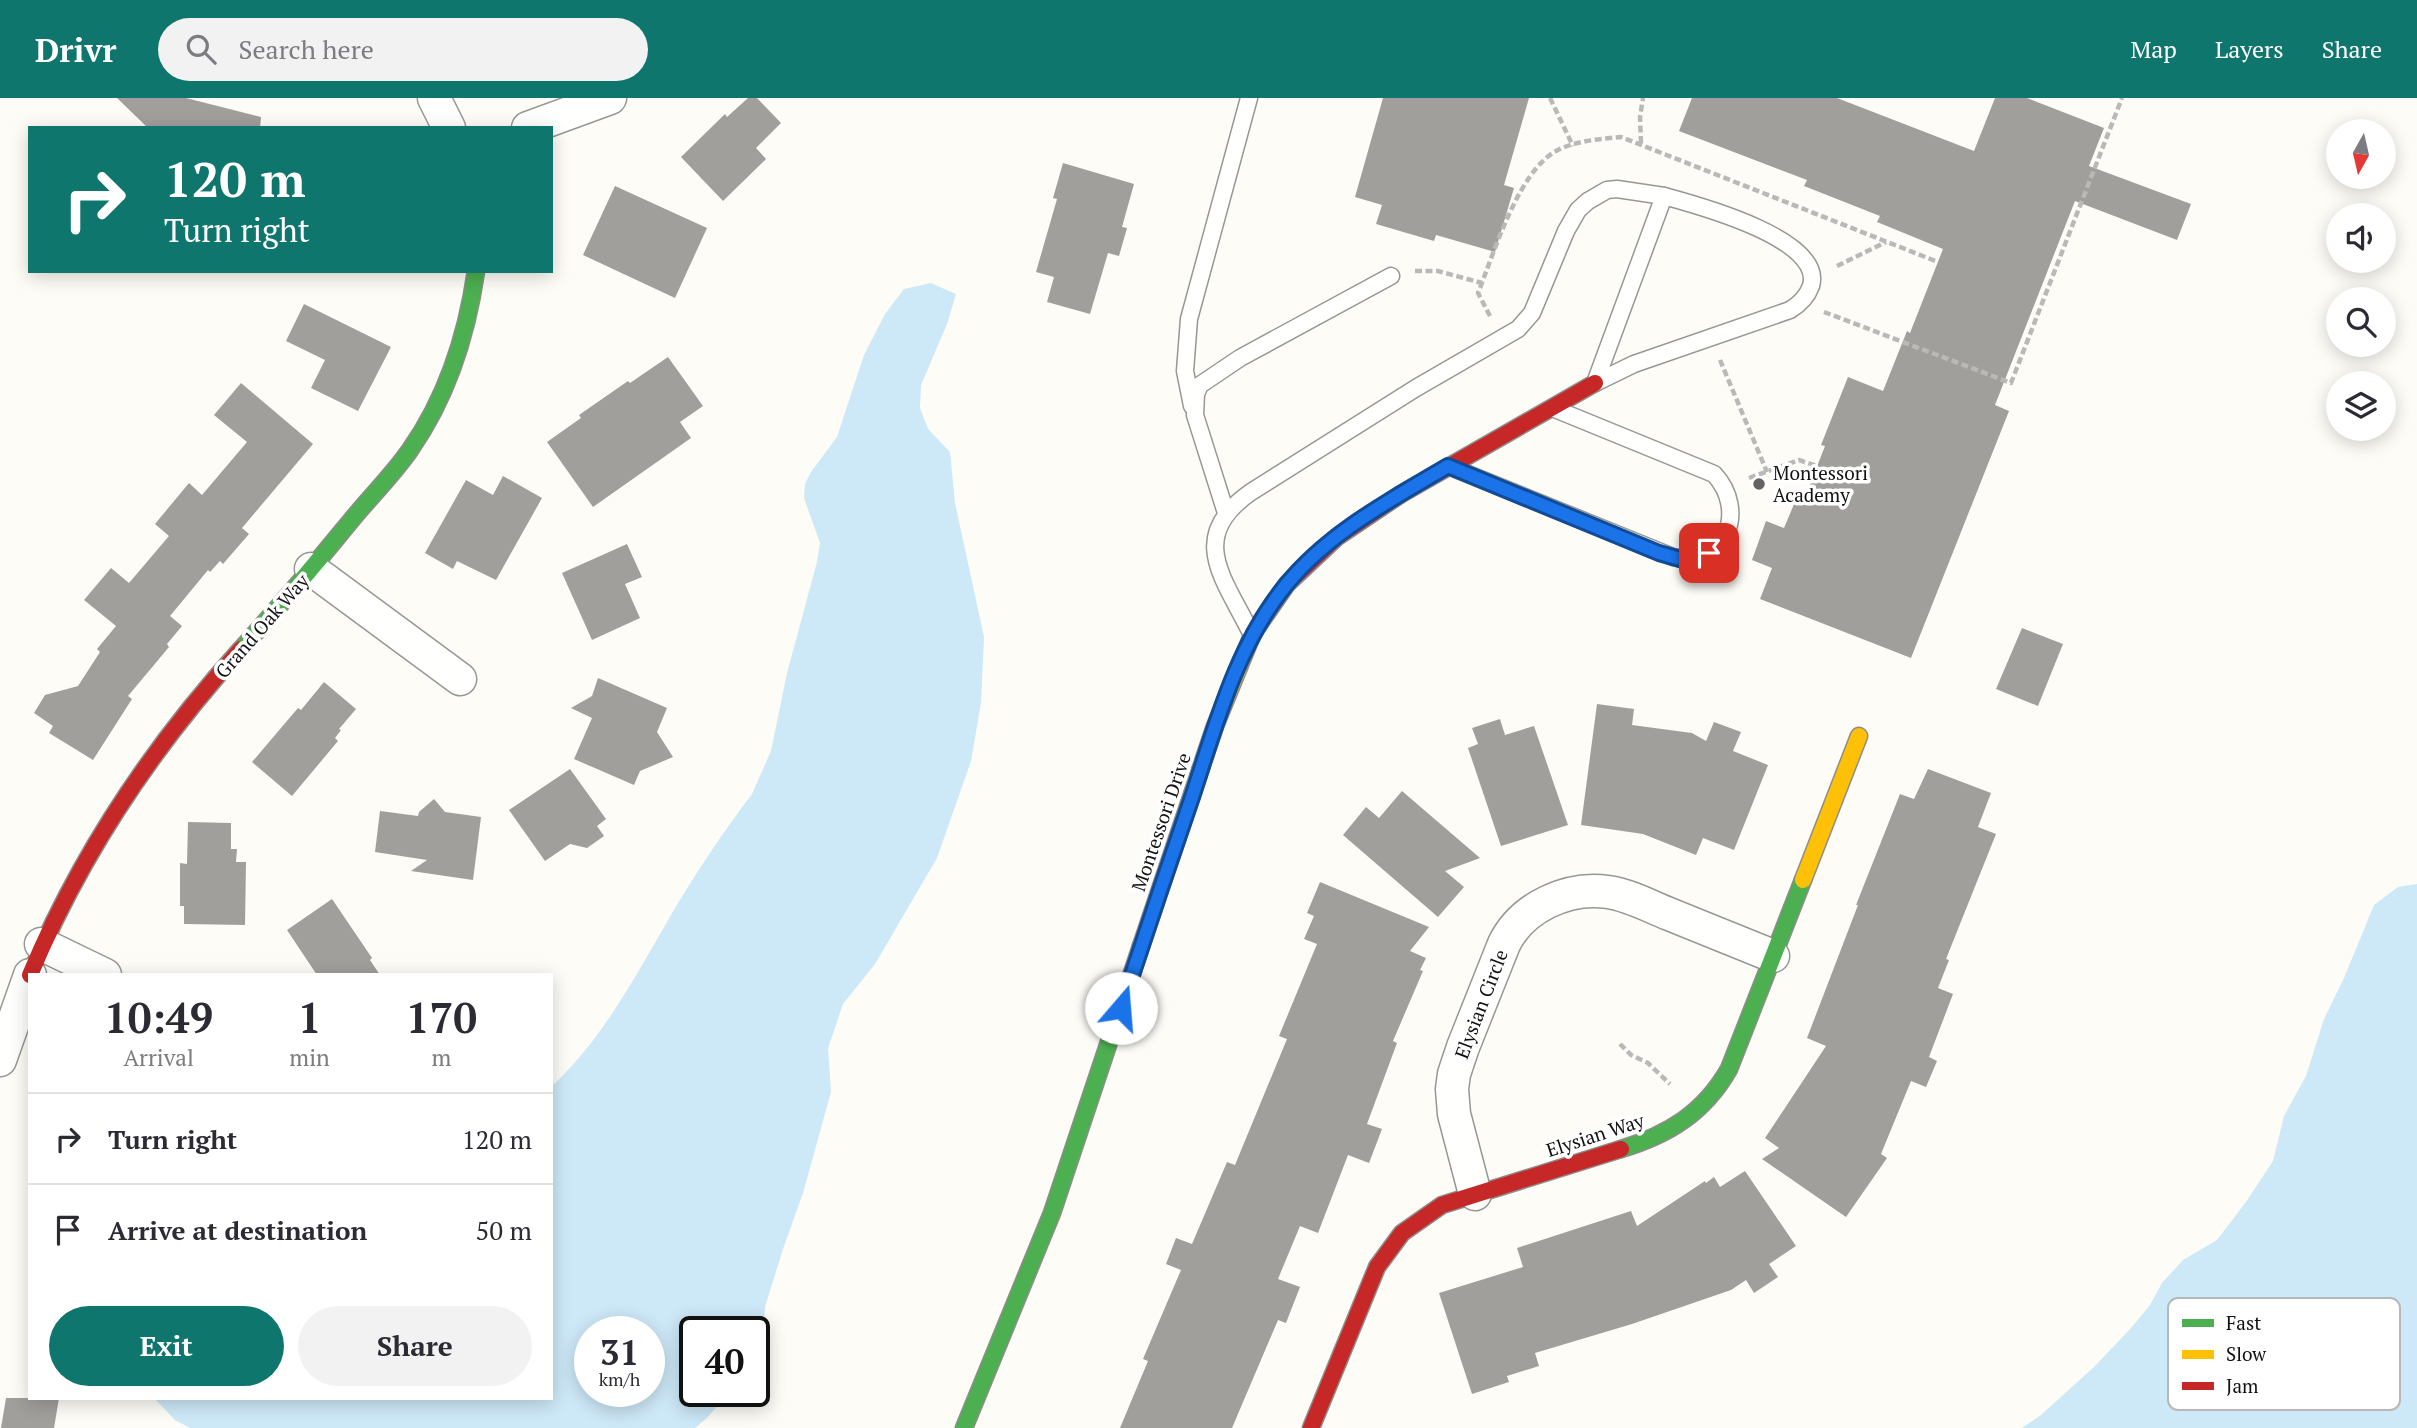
<!DOCTYPE html>
<style>
body{margin:0;font-family:"PT Serif",serif;background:#f2f2f3;color:#2b2b33;height:100vh;display:flex;flex-direction:column;font-size:26px;white-space:nowrap}
*{box-sizing:border-box;margin:0}
p{font-size:23px;color:#7c7c81}
.icon{flex:none;width:38px;height:38px;fill:none;stroke:currentColor;stroke-width:2;stroke-linecap:round;stroke-linejoin:round}
.map{position:relative;flex:1;overflow:hidden}
.sheet{position:absolute;left:28px;top:875px;width:525px;height:427px;display:flex;flex-direction:column;background:#fff;border-radius:0px;box-shadow:0 4px 18px #0003}
.sheet>*{flex:none}
.top-card{position:absolute;left:28px;top:28px;width:525px;height:147px;border-radius:0px;box-shadow:0 4px 18px #0003;background:#0f766e;color:#fff;overflow:hidden}
.needle{width:46px;rotate:188deg}
.buttons{position:absolute;left:2326px;top:21px;display:grid;gap:14px}
.buttons a{display:grid;place-items:center;width:70px;height:70px;border-radius:50%;background:#fff;box-shadow:0 4px 18px #0003;font-size:35px}
.speed{position:absolute;left:574px;top:1218px;display:flex;gap:14px;font-size:35px;font-weight:700;text-align:center}
.speed>*{display:grid;place-content:center;width:91px;height:91px;border-radius:50%;background:#fff;box-shadow:0 4px 18px #0003;line-height:1}
.speed small{font-size:18px;font-weight:400}
.speed .limit{border:4px solid #111;border-radius:10px;background:#fff;color:#111}
.pin{position:absolute;display:grid;place-items:center;width:60px;height:60px;color:#fff;margin:-30px;border-radius:14px;box-shadow:0 4px 10px #0006}
.me{position:absolute;width:77px;margin:-38px;rotate:18deg;stroke-linejoin:round;filter:drop-shadow(0 0 5px #0008)}
.turn{display:flex;align-items:center;gap:24px;height:147px;padding:0 21px;font-size:32px}
.turn .icon{width:91px;height:91px;stroke-width:2.5}
.turn b{display:block;font-size:49px;line-height:60px}
.eta{display:flex;justify-content:space-evenly;align-items:center;height:119px;text-align:center}
.eta b{font-size:42px;font-weight:700;line-height:49px}
.cta{display:flex;gap:14px;margin-top:auto;padding:14px 21px}
.cta a{flex:1;height:80px;border-radius:42px;background:#0f766e;color:#fff;font-size:28px;font-weight:700;line-height:80px;text-align:center}
.cta a+a{background:#f2f2f3;color:#2b2b33}
ul{padding:0;list-style:none}
li{display:flex;align-items:center;gap:21px;height:91px;padding:0 21px;border-top:2px solid #e1e1e2}
li div{flex:1}
li b{display:block;font-size:26px}
li em{font-style:normal}
header{display:flex;align-items:center;gap:42px;box-sizing:border-box;height:98px;padding:0 35px;background:#0f766e;color:#fff}
header strong{font-size:33px}
nav{display:flex;gap:38px;margin-inline-start:auto;font-size:24px}
.search{width:490px;height:63px;background:#f2f2f3;display:flex;align-items:center;gap:18px;box-sizing:border-box;padding:0 24px;border-radius:38px;color:#7c7c81;font-size:26px}
.map>svg:first-child{display:block}
.water{fill:#cde8f7;fill-rule:evenodd}
.building{fill:#a19f9c}
.lines{fill:none;stroke-linecap:round;stroke-linejoin:round}
.lane-casing{stroke:#979795;stroke-width:19}
.street-casing{stroke:#979795;stroke-width:35}
.fast-casing{stroke:#8e8d8b;stroke-width:19}
.slow-casing{stroke:#8e8d8b;stroke-width:19}
.jam-casing{stroke:#8e8d8b;stroke-width:19}
.path{stroke:#b9b9b8;stroke-width:4.5;stroke-dasharray:7 3.5;stroke-linecap:butt}
.lane{stroke:#fffffe;stroke-width:16}
.street{stroke:#fffffe;stroke-width:32}
.fast{stroke:#4caf50;stroke-width:16}
.slow{stroke:#ffc107;stroke-width:16}
.jam{stroke:#c62828;stroke-width:16}
.route-casing{stroke:#114b97;stroke-width:18}
.route{stroke:#1a73e8;stroke-width:12}
.poi-dot{fill:#646362;stroke:#fff;stroke-width:2.5}
.labels{text-anchor:middle;stroke-width:7;stroke-linejoin:round;paint-order:stroke}
.poi-label{font-size:19px;fill:#111;stroke:#fff;text-anchor:start}
.street-label{font-size:19px;fill:#111;stroke:#fff}
.key{fill:#fff;stroke:#b8b8b8;stroke-width:2}
.key-label{font-size:19px;fill:#111}
</style>
<header>
<strong>Drivr</strong>
<div class="search"><svg class="icon" aria-label="search" viewBox="0 0 24 24"><circle cx="10" cy="10" r="6"/><path d="M15 15l6 6"/></svg>Search here</div>
<nav><a>Map</a><a>Layers</a><a>Share</a></nav>
</header>
<div class="map">
<svg width="2417" height="1330" viewBox="0 0 2417 1330">
<rect width="100%" height="100%" fill="#fdfcf7"/>
<!-- water -->
<g class="water">
<path d="M 931,185 L 956,196 L 947,226 L 921,287 L 920,310 L 928,331 L 950,354 L 955,405 L 984,539 L 981,605 L 971,663 L 937,760 L 875,866 L 843,906 L 828,950 L 831,994 L 803,1095 L 783,1151 L 765,1209 L 763,1236 L 754,1256 L 754,1234 L 695,1234 L 695,1293 L 730,1293 L 707,1320 L 695,1330 L 190,1330 L 175,1322 L 154,1300 L 551,1300 L 551,989 C 603,941 636,877 671,817 C 695,776 723,734 752,696 L 771,653 L 787,575 L 817,464 L 820,445 L 804,400 L 805,386 L 811,374 L 837,339 L 864,257 L 885,216 L 904,191 ZM 590,1234 L 649,1234 L 649,1293 L 590,1293 Z"/>
<path d="M 2417,786 L 2417,1330 L 2022,1330 L 2041,1317 L 2094,1269 L 2132,1229 L 2150,1207 L 2162,1185 L 2183,1162 L 2217,1142 L 2246,1104 L 2273,1063 L 2284,1018 L 2306,978 L 2324,921 L 2344,880 L 2374,807 L 2398,789 Z"/>
</g>
<!-- building -->
<g class="building">
<path d="M 117,0 L 186,0 L 261,19 L 260,30 L 148,30 Z"/>
<path d="M 748,0 L 757,0 L 781,25 L 756,50 L 766,61 L 723,103 L 681,59 L 725,16 L 727,19 Z"/>
<path d="M 1383,0 L 1529,0 L 1504,87 L 1514,90 L 1495,154 L 1436,137 L 1434,143 L 1376,126 L 1382,107 L 1355,99 Z"/>
<path d="M 1692,0 L 1837,0 L 1974,53 L 1995,0 L 2027,0 L 2104,30 L 2089,68 L 2191,106 L 2177,142 L 2075,103 L 1995,307 L 2009,313 L 1911,560 L 1760,501 L 1772,470 L 1752,462 L 1766,423 L 1784,430 L 1797,399 L 1804,402 L 1825,348 L 1821,347 L 1848,279 L 1883,293 L 1907,233 L 1910,235 L 1943,151 L 1877,124 L 1880,118 L 1804,88 L 1807,82 L 1679,33 Z"/>
<path d="M 1063,65 L 1134,86 L 1122,129 L 1127,130 L 1119,158 L 1108,155 L 1090,216 L 1047,204 L 1054,179 L 1036,174 L 1057,101 L 1053,100 Z"/>
<path d="M 615,88 L 707,130 L 675,200 L 583,157 Z"/>
<path d="M 304,206 L 391,249 L 358,313 L 311,290 L 325,262 L 286,243 Z"/>
<path d="M 668,259 L 703,308 L 680,324 L 691,340 L 593,409 L 547,344 L 581,320 L 579,317 L 628,283 L 630,285 Z"/>
<path d="M 241,285 L 313,346 L 242,430 L 249,436 L 223,466 L 220,463 L 210,474 L 208,472 L 170,518 L 182,528 L 167,546 L 169,549 L 128,598 L 132,601 L 93,662 L 49,635 L 53,628 L 34,615 L 45,597 L 78,588 L 100,554 L 97,551 L 116,528 L 84,502 L 111,470 L 129,485 L 169,438 L 155,426 L 189,385 L 202,397 L 247,344 L 214,317 Z"/>
<path d="M 503,378 L 542,400 L 496,482 L 457,463 L 453,471 L 425,455 L 466,382 L 493,397 Z"/>
<path d="M 627,446 L 642,479 L 625,486 L 640,520 L 592,542 L 562,475 Z"/>
<path d="M 2022,530 L 2063,546 L 2038,608 L 1996,591 Z"/>
<path d="M 598,580 L 667,610 L 657,634 L 673,659 L 640,673 L 634,687 L 574,661 L 592,620 L 571,610 L 592,598 Z"/>
<path d="M 324,584 L 356,611 L 339,631 L 341,632 L 335,640 L 338,643 L 292,698 L 252,664 L 298,610 L 301,612 Z"/>
<path d="M 1597,606 L 1634,611 L 1632,627 L 1692,635 L 1706,643 L 1714,624 L 1741,634 L 1733,653 L 1768,667 L 1734,752 L 1703,740 L 1696,757 L 1643,736 L 1581,727 Z"/>
<path d="M 1500,621 L 1505,637 L 1534,628 L 1568,727 L 1501,748 L 1468,650 L 1478,646 L 1472,630 Z"/>
<path d="M 570,671 L 606,721 L 597,728 L 604,738 L 587,750 L 570,746 L 545,763 L 509,712 Z"/>
<path d="M 1928,671 L 1991,695 L 1978,729 L 1996,736 L 1946,861 L 1949,862 L 1938,890 L 1953,896 L 1929,959 L 1937,963 L 1926,989 L 1911,983 L 1881,1056 L 1887,1060 L 1846,1119 L 1762,1061 L 1779,1050 L 1765,1040 L 1826,948 L 1807,940 L 1858,807 L 1856,807 L 1900,696 L 1914,701 Z"/>
<path d="M 1402,693 L 1480,760 L 1445,773 L 1464,789 L 1438,819 L 1343,737 L 1366,709 L 1379,720 Z"/>
<path d="M 434,701 L 445,714 L 481,719 L 473,782 L 411,773 L 427,762 L 375,754 L 380,713 L 418,718 L 419,714 Z"/>
<path d="M 188,724 L 231,725 L 231,751 L 237,751 L 236,764 L 246,764 L 245,827 L 184,826 L 184,808 L 180,808 L 180,765 L 187,766 Z"/>
<path d="M 1320,784 L 1429,829 L 1410,853 L 1426,860 L 1420,872 L 1423,873 L 1393,943 L 1397,945 L 1367,1026 L 1382,1031 L 1369,1065 L 1348,1057 L 1318,1135 L 1300,1128 L 1278,1181 L 1300,1189 L 1286,1225 L 1278,1222 L 1232,1330 L 1120,1330 L 1148,1263 L 1143,1261 L 1181,1172 L 1166,1166 L 1176,1140 L 1192,1146 L 1227,1064 L 1235,1067 L 1287,941 L 1279,938 L 1317,846 L 1304,841 L 1314,818 L 1307,815 Z"/>
<path d="M 332,801 L 372,860 L 370,862 L 380,877 L 317,877 L 287,832 Z"/>
<path d="M 1745,1073 L 1796,1148 L 1769,1166 L 1778,1179 L 1754,1195 L 1746,1182 L 1731,1192 L 1632,1226 L 1535,1255 L 1539,1268 L 1507,1278 L 1509,1284 L 1472,1296 L 1439,1195 L 1523,1169 L 1517,1150 L 1631,1113 L 1637,1128 L 1705,1083 L 1706,1085 L 1714,1079 L 1720,1089 Z"/>
<path d="M 6,1300 L 59,1300 L 54,1330 L 1,1330 Z"/>
</g>
<g class="lines">
<defs>
<g id="lane">
<path d="M 1664,98 C 1697,107 1825,141 1811,188 C 1807,199 1800,206 1790,212 L 1634,266 L 1595,285 Z"/>
<path d="M 1192,308 L 1185,273 L 1189,221 L 1249,0"/>
<path d="M 1453,370 L 1673,459 C 1726,471 1748,412 1714,376 L 1555,311"/>
<path d="M 1226,415 L 1195,317 L 1196,296 L 1200,287 L 1240,260 L 1391,178"/>
<path d="M 1251,535 C 1224,480 1186,439 1251,394 L 1416,290 L 1518,231 L 1532,215 L 1566,133 L 1578,112 L 1588,103 L 1607,92 L 1617,91 L 1664,98"/>
</g>
<g id="street">
<path d="M 434,0 L 449,30"/>
<path d="M 528,30 L 610,0"/>
<path d="M 311,471 L 460,581"/>
<path d="M 41,846 L 105,877"/>
<path d="M 0,962 L 30,877"/>
<path d="M 1475,1096 L 1454,1016 L 1452,991 L 1454,976 L 1463,949 L 1504,846 C 1522,809 1568,788 1608,794 C 1629,797 1649,808 1669,816 C 1703,830 1738,844 1773,858"/>
</g>
<g id="fast">
<path d="M 241,551 C 278,510 314,468 349,425 C 369,400 392,378 410,352 C 447,299 467,236 476,173"/>
<path d="M 1621,1051 C 1668,1037 1704,1015 1729,971 L 1803,782"/>
<path d="M 964,1330 L 1052,1115 L 1141,848"/>
</g>
<g id="slow">
<path d="M 1803,782 L 1859,638"/>
<path d="M 1141,848 L 1215,628 L 1253,535"/>
</g>
<g id="jam">
<path d="M 1253,535 L 1287,486 L 1337,439 L 1401,396 L 1595,285"/>
<path d="M 30,877 C 80,757 154,647 241,551"/>
<path d="M 1311,1330 L 1377,1169 L 1402,1135 L 1442,1107 L 1621,1051"/>
</g>
</defs>
<!-- lane casing -->
<use href="#lane" class="lane-casing"/>
<!-- street casing -->
<use href="#street" class="street-casing"/>
<!-- fast casing -->
<use href="#fast" class="fast-casing"/>
<!-- slow casing -->
<use href="#slow" class="slow-casing"/>
<!-- jam casing -->
<use href="#jam" class="jam-casing"/>
<!-- path -->
<g class="path">
<path d="M 1550,0 L 1573,48"/>
<path d="M 1641,45 L 1640,19 L 1643,0"/>
<path d="M 1837,168 L 1886,144"/>
<path d="M 1415,173 L 1438,173 L 1482,185"/>
<path d="M 1824,214 L 2011,285 L 2122,0"/>
<path d="M 1490,218 L 1478,195 C 1494,155 1518,74 1556,53 C 1574,43 1600,41 1621,39 L 1938,164"/>
<path d="M 1720,262 L 1767,374"/>
<path d="M 1749,380 L 1799,362 L 1817,368"/>
<path d="M 1620,946 L 1631,957 L 1648,965 L 1670,986"/>
</g>
<!-- lane -->
<use href="#lane" class="lane"/>
<!-- street -->
<use href="#street" class="street"/>
<!-- fast -->
<use href="#fast" class="fast"/>
<!-- slow -->
<use href="#slow" class="slow"/>
<!-- jam -->
<use href="#jam" class="jam"/>
</g>
<g class="lines">
<defs>
<path id="route" d="M 1121,910 C 1144,840 1168,769 1192,699 C 1216,626 1237,547 1286,487 C 1329,434 1391,402 1448,368 L 1659,455 L 1680,461 L 1709,455"/>
</defs>
<!-- route casing -->
<use href="#route" class="route-casing"/>
<!-- route -->
<use href="#route" class="route"/>
</g>
<!-- markers -->
<circle class="poi-dot" cx="1759" cy="386" r="7"/>
<g class="labels">
<!-- poi labels -->
<g class="poi-label">
<text x="1773" y="382">Montessori<tspan x="1773" dy="22">Academy</tspan></text>
</g>
<!-- street labels -->
<g class="street-label">
<text transform="translate(262 528) rotate(-49)" y="7">Grand Oak Way</text>
<text transform="translate(1161 724) rotate(-71)" y="7">Montessori Drive</text>
<text transform="translate(1481 906) rotate(-69)" y="7">Elysian Circle</text>
<text transform="translate(1595 1037) rotate(-18)" y="7">Elysian Way</text>
</g>
</g>
<!-- legend -->
<rect x="2168" y="1200" width="232" height="112" rx="10" class="key"/>
<rect x="2182" y="1221" width="32" height="8" fill="#4caf50"/>
<rect x="2182" y="1252" width="32" height="9" fill="#ffc107"/>
<rect x="2182" y="1284" width="32" height="8" fill="#c62828"/>
<g class="key-label">
<text x="2226" y="1232">Fast</text>
<text x="2226" y="1263">Slow</text>
<text x="2226" y="1295">Jam</text>
</g>
</svg>
<div class="buttons">
<a><svg class="needle" viewBox="-14 -14 28 28"><path d="M0-13l5 13h-10z" fill="#e53935"/><path d="M0 13l5-13h-10z" fill="#7c7c81"/></svg></a>
<a><svg class="icon" aria-label="sound" viewBox="0 0 24 24"><path d="M4 9h4l5-4v14l-5-4H4zM17 9q2 3 0 6"/></svg></a>
<a><svg class="icon" aria-label="search" viewBox="0 0 24 24"><circle cx="10" cy="10" r="6"/><path d="M15 15l6 6"/></svg></a>
<a><svg class="icon" aria-label="layers" viewBox="0 0 24 24"><path d="M12 4l9 5-9 5-9-5zM3 14l9 5 9-5"/></svg></a>
</div>
<div class="speed"><div>31<small>km/h</small></div><div class="limit">40</div></div>
<div class="pin" style="left:1709px;top:455px;background:#d93025"><svg class="icon" aria-label="arrive" viewBox="0 0 24 24"><path d="M6 21V4h12l-3 4 3 4H6"/></svg></div>
<svg class="me" style="left:1121px;top:910px" viewBox="-20 -20 40 40"><circle r="19" fill="#fff"/><path d="M0-13L10 11 0 6-10 11z" fill="#1a73e8"/></svg>
<div class="top-card">
<div class="turn"><svg class="icon" aria-label="right" viewBox="0 0 24 24"><path d="M7 20v-9h11M14 6l5 5-5 5"/></svg><div><b>120 m</b>Turn right</div></div>
</div>
<section class="sheet">
<div class="eta">
<div><b>10:49</b><p>Arrival</p></div>
<div><b>1</b><p>min</p></div>
<div><b>170</b><p>m</p></div>
</div>
<ul>
<li><svg class="icon" aria-label="right" viewBox="0 0 24 24"><path d="M7 20v-9h11M14 6l5 5-5 5"/></svg><div><b>Turn right</b></div><em>120 m</em></li>
<li><svg class="icon" aria-label="arrive" viewBox="0 0 24 24"><path d="M6 21V4h12l-3 4 3 4H6"/></svg><div><b>Arrive at destination</b></div><em>50 m</em></li>
</ul>
<div class="cta"><a>Exit</a><a>Share</a></div>
</section>
</div>
